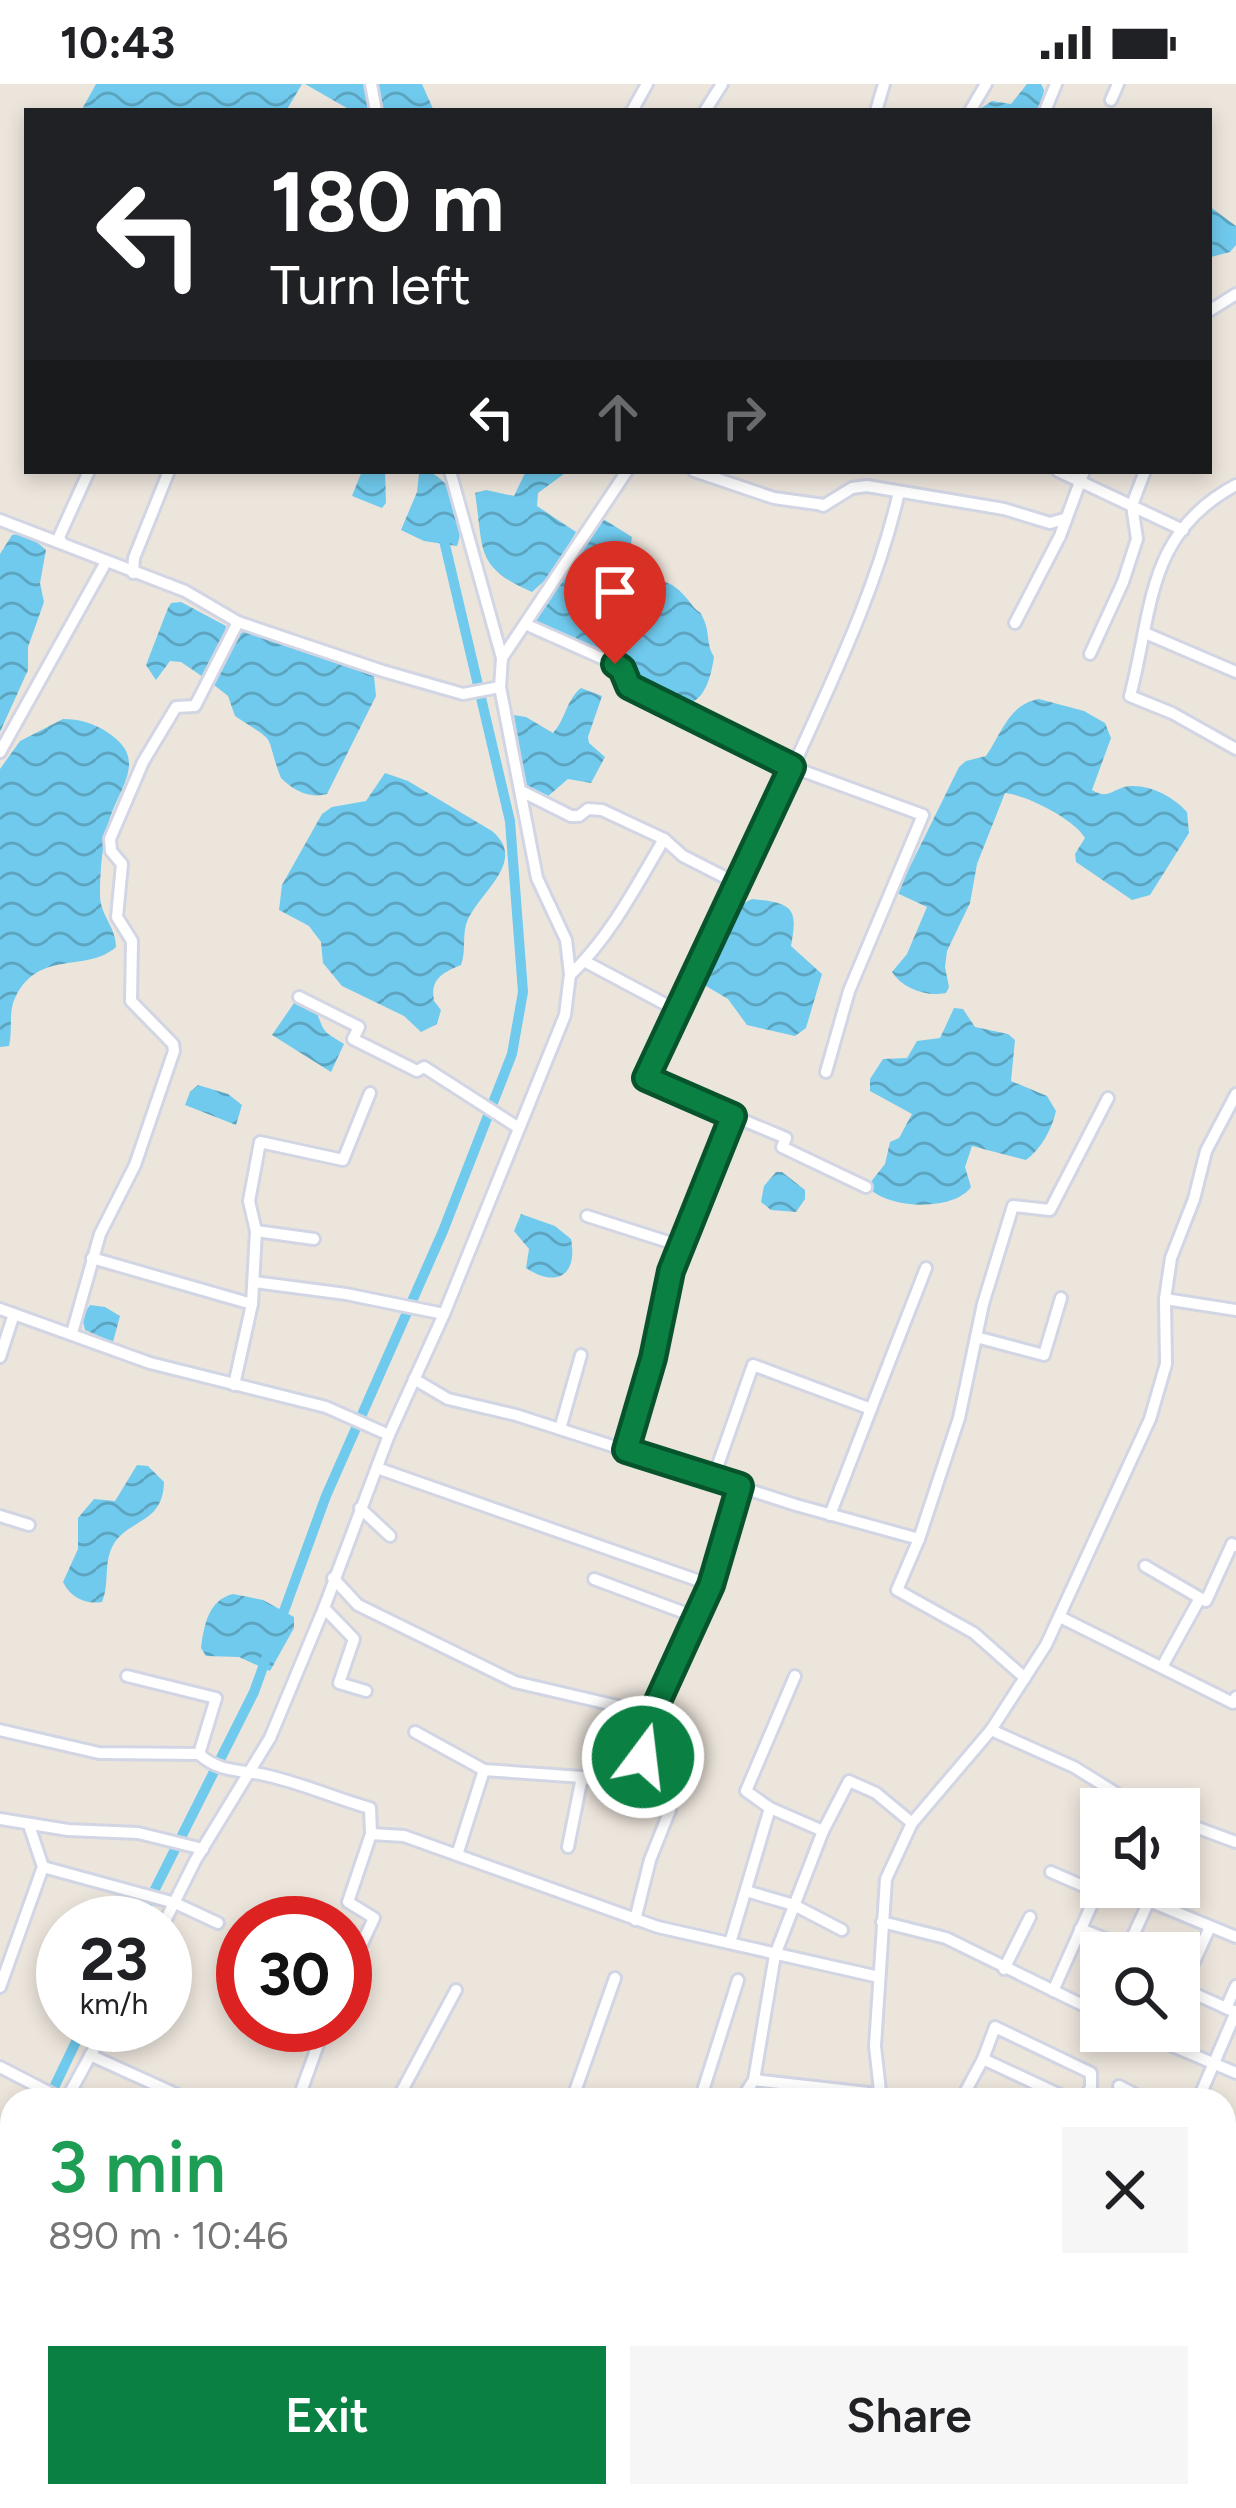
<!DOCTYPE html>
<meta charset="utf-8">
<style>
body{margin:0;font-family:Figtree,sans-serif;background:#f6f6f6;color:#202124;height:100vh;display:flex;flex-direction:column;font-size:45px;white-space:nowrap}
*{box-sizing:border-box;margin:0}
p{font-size:39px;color:#757577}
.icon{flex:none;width:66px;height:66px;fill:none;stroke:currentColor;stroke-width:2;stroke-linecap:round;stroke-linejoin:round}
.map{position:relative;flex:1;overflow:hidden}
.side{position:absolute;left:0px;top:2004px;width:1236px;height:420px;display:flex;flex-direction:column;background:#fff;border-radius:36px 36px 0 0;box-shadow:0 6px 18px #0003}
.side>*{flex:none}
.hud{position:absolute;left:24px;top:24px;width:1188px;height:366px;border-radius:0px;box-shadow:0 6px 18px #0003;background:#202124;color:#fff;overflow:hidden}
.buttons{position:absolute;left:1080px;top:1704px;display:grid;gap:24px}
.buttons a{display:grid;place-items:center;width:120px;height:120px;border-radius:0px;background:#fff;box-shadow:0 6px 18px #0003;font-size:60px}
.speed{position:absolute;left:36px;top:1812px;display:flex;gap:24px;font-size:60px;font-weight:700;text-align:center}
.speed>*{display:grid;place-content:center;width:156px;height:156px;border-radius:50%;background:#fff;box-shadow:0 6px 18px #0003;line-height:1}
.speed small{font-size:30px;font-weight:400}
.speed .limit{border:18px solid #d22;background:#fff;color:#111}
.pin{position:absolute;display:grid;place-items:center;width:102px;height:102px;color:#fff;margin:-123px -51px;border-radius:50% 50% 50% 0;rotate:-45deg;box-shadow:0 0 12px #0007}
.pin .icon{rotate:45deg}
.me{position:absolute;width:132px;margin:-66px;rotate:15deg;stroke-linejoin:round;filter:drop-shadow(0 0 9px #0008)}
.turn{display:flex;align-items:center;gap:42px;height:252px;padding:0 48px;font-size:54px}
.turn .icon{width:156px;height:156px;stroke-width:2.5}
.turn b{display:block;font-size:84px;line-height:102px}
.lanes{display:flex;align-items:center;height:114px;padding:0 48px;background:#0003;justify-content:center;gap:60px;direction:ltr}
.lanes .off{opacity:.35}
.round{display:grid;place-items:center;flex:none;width:126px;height:126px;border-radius:0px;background:#f6f6f6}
.head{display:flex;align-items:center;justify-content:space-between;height:204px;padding:0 48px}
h1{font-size:72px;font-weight:600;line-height:90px;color:#1e9e55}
.action{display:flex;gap:24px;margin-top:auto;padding:24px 48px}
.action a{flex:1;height:138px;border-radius:0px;background:#0b8043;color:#fff;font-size:48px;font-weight:600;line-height:138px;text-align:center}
.action a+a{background:#f6f6f6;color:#202124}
.status{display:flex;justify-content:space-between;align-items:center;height:84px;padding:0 60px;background:#fff;direction:ltr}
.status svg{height:33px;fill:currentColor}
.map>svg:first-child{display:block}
.water{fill:url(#water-waves)}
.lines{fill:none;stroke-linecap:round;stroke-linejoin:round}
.canal{stroke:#70caed;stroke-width:10}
.minor-casing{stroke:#d2d5e3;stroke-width:16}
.minor{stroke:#fff;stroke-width:10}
.route-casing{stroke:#07532c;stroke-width:30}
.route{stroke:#0b8043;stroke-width:21}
</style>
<div class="status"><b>10:43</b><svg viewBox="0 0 49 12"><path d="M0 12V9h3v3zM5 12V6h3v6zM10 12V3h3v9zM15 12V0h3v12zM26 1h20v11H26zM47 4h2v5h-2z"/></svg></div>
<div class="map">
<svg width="1236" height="2424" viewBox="0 0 1236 2424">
<defs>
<pattern id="water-waves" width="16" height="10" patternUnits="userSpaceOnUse" patternTransform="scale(3)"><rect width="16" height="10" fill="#70caed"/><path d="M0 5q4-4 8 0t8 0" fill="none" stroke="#5ca4c0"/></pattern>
</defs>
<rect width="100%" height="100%" fill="#ece5dc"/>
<!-- water -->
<g class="water">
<path d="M 96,0 L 302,0 L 286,27 L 81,27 Z"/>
<path d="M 305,0 L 364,0 L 369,27 L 352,27 Z"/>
<path d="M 376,0 L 422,0 L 434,27 L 381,27 Z"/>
<path d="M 1027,0 L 1041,0 L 1044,6 L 1040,27 L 977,27 L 992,17 L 1011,20 Z"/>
<path d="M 1209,122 L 1236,142 L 1236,161 L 1230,168 L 1211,173 Z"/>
<path d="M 362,387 L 385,387 L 386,419 L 382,424 L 352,412 Z"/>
<path d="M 425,387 C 453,393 467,436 457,462 L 424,457 L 401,446 L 417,408 L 419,389 Z"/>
<path d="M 526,387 L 568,387 L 538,409 L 537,422 L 576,448 L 555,487 L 532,508 C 474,483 484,466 475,409 L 486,406 L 514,412 Z"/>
<path d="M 605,436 L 632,453 L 626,488 C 658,501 668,488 692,521 C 700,531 699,524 704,536 C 710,550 706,560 714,573 C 706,629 680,632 639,598 C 632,592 628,582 620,577 C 596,558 560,552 534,537 L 600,437 Z"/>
<path d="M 26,449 L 46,466 L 40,499 L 44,518 L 28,563 L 28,586 L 0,648 L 0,470 L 12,451 Z"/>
<path d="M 181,518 L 226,542 L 224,554 L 203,593 L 181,578 L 170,577 L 156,596 L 146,581 L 168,524 L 171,519 Z"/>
<path d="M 245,547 L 269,552 L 374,592 L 376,612 L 327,710 C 309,715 293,706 281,694 C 263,647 281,662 235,632 L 228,612 L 214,601 L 237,552 Z"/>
<path d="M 581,604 L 602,612 L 588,653 L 589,659 L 605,673 L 591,699 L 568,695 L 547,713 L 533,708 L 526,700 L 514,631 L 526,633 L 553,649 C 566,635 566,616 581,604 Z"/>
<path d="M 1039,615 L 1084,627 L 1105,639 L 1111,654 L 1092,706 C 1110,717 1113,703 1131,702 C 1151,701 1174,713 1187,728 L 1189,749 L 1150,811 L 1132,816 L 1076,778 L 1075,770 L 1085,754 C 1074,735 1026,711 1005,709 L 977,780 L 970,819 L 947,867 L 945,883 L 949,903 L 946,909 C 927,913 903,905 892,888 L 907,870 L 927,823 L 897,809 L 959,683 L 966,677 L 986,672 C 1002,649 1009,620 1039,615 Z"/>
<path d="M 63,635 C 80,635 93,639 107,648 C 149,675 120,701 109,737 C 102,760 100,787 100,811 C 100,831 116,843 116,863 C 85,890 39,864 15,914 C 8,929 13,946 9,962 L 0,963 L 0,685 L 20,657 Z"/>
<path d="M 385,689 L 408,697 L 492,747 C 527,776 483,805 468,835 C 461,851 467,865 461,881 C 442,889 430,895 434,917 L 441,926 L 437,940 L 421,948 L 404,932 L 342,902 L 323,879 L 321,858 L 309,842 L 279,826 L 282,801 L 322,730 L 332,723 L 366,717 Z"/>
<path d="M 752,815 C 794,819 798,825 791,862 L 822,890 L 806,944 L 795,952 L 747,941 L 728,915 L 706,902 C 701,876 728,824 752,815 Z"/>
<path d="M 294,919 C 325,922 314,935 327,949 C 332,953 338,956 344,960 L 331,988 L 272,951 Z"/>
<path d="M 954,924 L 963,925 L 975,943 L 1008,950 L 1015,956 L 1011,997 L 1047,1012 L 1056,1027 C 1052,1045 1041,1065 1026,1076 L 972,1062 L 965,1083 L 971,1103 C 954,1127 892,1125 871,1106 L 870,1099 L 885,1080 L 890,1058 L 899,1054 L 912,1030 L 870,1007 L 870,995 L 883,975 L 907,974 L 917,957 L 940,954 Z"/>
<path d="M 198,1001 L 228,1010 L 242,1021 L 236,1041 L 185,1021 L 190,1008 Z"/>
<path d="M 776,1088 L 782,1088 L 805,1106 L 805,1115 L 796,1128 L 771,1126 L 761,1118 L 764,1102 Z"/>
<path d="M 521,1130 L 555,1142 L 571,1155 C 578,1192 556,1204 526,1184 L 529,1165 L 514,1147 Z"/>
<path d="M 90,1221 L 105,1223 L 120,1232 L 113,1258 L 85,1246 L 82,1233 Z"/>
<path d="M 137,1381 L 148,1382 L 164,1398 C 163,1436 137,1434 118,1454 C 101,1474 111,1497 102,1518 C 86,1521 70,1513 63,1498 L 78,1465 L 78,1434 L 94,1415 L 115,1417 Z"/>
<path d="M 233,1510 L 263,1516 L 294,1533 L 294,1544 L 270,1587 L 239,1573 L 206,1572 L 201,1564 C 204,1542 208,1516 233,1510 Z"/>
</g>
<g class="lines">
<!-- canal -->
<g class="canal">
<path d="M 280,1538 L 326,1412 L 443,1147 L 512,970 L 523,908 L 510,737 L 442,448"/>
<path d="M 138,1839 L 254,1608 L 267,1572"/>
<path d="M 48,2016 L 84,1941"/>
<path d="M 0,2101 L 12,2086"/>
<path d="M 0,2153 L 12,2152"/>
<path d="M 265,2412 L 265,2424"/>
<path d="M 426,2424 L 438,2412"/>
<path d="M 862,2424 L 866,2412"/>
</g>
<defs>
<g id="minor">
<path d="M 371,0 L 376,27"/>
<path d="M 1111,16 L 1118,0"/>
<path d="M 632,27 L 647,0"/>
<path d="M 705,27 L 722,0"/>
<path d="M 876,27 L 884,0"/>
<path d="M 970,27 L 986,0"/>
<path d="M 1045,27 L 1056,0"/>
<path d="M 1209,227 L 1236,210"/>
<path d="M 694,387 L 774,414 L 824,421"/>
<path d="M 1058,387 L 1183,446"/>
<path d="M 1236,401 C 1146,449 1153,525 1130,612 L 1172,629 L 1236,665"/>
<path d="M 823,422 L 852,404 L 867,402 L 1004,425 L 1050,439 L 1064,435"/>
<path d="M 0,436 L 185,507 L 238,538 L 383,587 L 463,610 L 500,603"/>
<path d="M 62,459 L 59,453 L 89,387"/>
<path d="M 133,489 L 134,474 L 169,387"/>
<path d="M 1015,539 L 1060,452 L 1084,387"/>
<path d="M 525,540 L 615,580 L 622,585 L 629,602 L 723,651 L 792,683 L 923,731 L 849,907 L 826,988"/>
<path d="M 1145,549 L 1236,588"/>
<path d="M 1090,570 L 1123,498 L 1137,455 L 1132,421 L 1145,387"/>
<path d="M 502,574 L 627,387"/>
<path d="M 0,668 L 106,478"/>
<path d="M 523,708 L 571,732 L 579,732 L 588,725 L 602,726 L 664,755 L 683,772 L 740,801"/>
<path d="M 584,877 L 678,927"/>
<path d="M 571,890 C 610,853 637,801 664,755"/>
<path d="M 299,913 L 359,943 L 353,955 L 417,987 L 424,983 L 519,1044"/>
<path d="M 733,1032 L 786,1054 L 782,1063 L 866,1103"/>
<path d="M 587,1132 L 681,1162 L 626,1366"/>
<path d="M 256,1147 L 314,1155"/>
<path d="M 681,1162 L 733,1032 L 646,994 C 697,887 748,780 798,672 C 837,586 878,500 899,408"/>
<path d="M 92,1174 L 252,1220"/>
<path d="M 254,1198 L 346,1210 L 444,1230"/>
<path d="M 1165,1215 L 1236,1226"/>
<path d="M 0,1225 L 150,1279 L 326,1323 L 389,1351"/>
<path d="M 72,1249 L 100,1150 L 135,1081 L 174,967 L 173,960 L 131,917 L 132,857 L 117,833 L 122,780 L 111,767 L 110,755 L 143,678 L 176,623 L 195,622 L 238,538"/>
<path d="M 976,1253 L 1044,1271 L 1061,1214"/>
<path d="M 0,1273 L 14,1230"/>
<path d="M 414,1295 L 448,1315 L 516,1331 L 796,1421 L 919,1455 L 897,1506 L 974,1549 L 1025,1594"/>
<path d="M 234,1301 L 252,1220 L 256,1147 L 249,1117 L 260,1058 L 343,1076 L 370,1009"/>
<path d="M 871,1325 L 926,1184"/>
<path d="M 560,1345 L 581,1271"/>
<path d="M 377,1384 L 711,1501"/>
<path d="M 713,1395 L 753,1281 L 871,1325 L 830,1431"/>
<path d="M 360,1424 L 390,1452"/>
<path d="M 0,1432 L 29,1441"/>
<path d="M 919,1455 L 959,1334 L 983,1220 L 1013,1122 L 1050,1126 L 1108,1014"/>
<path d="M 1145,1482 L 1200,1514"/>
<path d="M 333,1494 L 358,1521 L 515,1598 L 652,1630"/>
<path d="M 594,1495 L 696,1533"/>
<path d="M 324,1524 L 354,1555 L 339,1599 L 366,1607"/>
<path d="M 1060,1533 L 1233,1619 L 1236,1613"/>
<path d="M 1163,1581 L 1200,1514 L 1206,1517 L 1232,1460 L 1236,1462"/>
<path d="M 127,1592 L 216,1614 L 199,1670 C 217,1687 238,1686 260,1690 C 297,1697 334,1714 370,1724 L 371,1750 L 348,1818 L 374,1834 L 345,1896"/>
<path d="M 795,1592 L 746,1707 L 770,1724 L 823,1747"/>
<path d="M 0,1646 L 99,1669 L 199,1670"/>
<path d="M 991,1646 L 1074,1683 L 1135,1721"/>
<path d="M 415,1648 L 484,1686 L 582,1693 L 635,1709"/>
<path d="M 0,1735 L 68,1746 L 138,1749 L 203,1765"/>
<path d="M 1179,1737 L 1236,1758"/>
<path d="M 371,1750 L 404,1752 L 658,1843 L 879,1893"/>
<path d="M 568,1763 L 582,1693"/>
<path d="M 457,1771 L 484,1686"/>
<path d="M 43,1783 L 175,1819 L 218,1839"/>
<path d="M 1179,1784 L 1190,1789"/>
<path d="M 1051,1788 L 1097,1808"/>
<path d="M 1120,1803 L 1149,1817 L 1125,1869"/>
<path d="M 746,1807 L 794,1821 L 842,1846"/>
<path d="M 1149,1817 L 1236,1853"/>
<path d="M 635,1836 L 650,1776 L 670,1726 L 635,1709 L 652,1630 L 711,1501 L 740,1403"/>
<path d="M 882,1838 L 946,1854 L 1101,1930"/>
<path d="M 164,1839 L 195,1777 L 270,1654 L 324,1524 L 389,1351 L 444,1230 L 565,931 L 570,890 L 566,856 L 537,794 L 500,603 L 502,574 L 450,387"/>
<path d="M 1210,1843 L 1182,1904 L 1226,1924"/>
<path d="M 1080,1845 L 1127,1863"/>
<path d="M 730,1859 L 770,1724"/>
<path d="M 1004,1885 L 1030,1833"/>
<path d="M 0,1903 L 43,1783 L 29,1741"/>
<path d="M 1053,1907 L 1101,1800"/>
<path d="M 1137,1947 L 1236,1989"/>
<path d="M 90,1971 L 189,2016"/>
<path d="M 0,1983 L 64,2016"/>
<path d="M 754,1996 L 775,1871 L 823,1747 L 849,1697 L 876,1709 L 912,1739"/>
<path d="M 1119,2002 L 1146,2016"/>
<path d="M 66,2016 L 107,1941"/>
<path d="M 298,2016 L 325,1941"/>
<path d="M 303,2016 L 327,2016"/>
<path d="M 397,2016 L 456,1906"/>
<path d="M 572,2016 L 615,1894"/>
<path d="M 700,2016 L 738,1896"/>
<path d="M 741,2016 L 754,1996 L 877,2010"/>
<path d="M 881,2016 L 875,1962 L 886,1795 L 912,1739 L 991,1646 L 1046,1561 L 1150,1335 L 1166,1280 L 1165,1215 L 1171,1174 L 1194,1115 L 1206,1067 L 1236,1010"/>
<path d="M 961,2016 L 983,1975"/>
<path d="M 1071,2016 L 983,1975 L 995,1943 L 1091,1989 L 1091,2003 L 1084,2016"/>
<path d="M 1198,2016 L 1236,1928 L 1226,1924 L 1236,1902"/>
<path d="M 1224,2044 L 1236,2049"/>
<path d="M 1224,2144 L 1236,2149"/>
<path d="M 0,2233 L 12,2239"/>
<path d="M 0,2274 L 12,2253"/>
<path d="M 1224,2322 L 1236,2328"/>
<path d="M 0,2363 L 12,2370"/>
<path d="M 1224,2381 L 1236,2361"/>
<path d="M 151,2412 L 176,2421 L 179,2412"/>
<path d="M 246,2412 L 247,2424"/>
<path d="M 499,2412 L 507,2424"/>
<path d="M 1071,2412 L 1095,2424"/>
<path d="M 415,2424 L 428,2412"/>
<path d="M 521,2424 L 538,2412"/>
<path d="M 707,2424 L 710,2412"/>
<path d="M 984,2424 L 987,2412"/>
<path d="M 1112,2424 L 1121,2412"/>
</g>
</defs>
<!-- minor casing -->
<use href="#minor" class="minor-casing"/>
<!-- minor -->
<use href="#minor" class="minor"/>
</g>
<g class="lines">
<defs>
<path id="route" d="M 615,580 L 622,585 L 629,602 L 792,683 L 646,994 L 733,1032 L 671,1187 L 653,1274 L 626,1366 L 740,1402 L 711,1501 L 652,1630 L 643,1673"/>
</defs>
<!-- route casing -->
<use href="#route" class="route-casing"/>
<!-- route -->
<use href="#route" class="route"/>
</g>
</svg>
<div class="buttons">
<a><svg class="icon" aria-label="sound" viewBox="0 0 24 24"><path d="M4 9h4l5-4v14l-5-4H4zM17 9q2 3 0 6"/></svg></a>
<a><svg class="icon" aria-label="search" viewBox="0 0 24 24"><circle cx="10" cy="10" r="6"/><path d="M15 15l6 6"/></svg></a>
</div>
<div class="speed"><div>23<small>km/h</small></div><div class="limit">30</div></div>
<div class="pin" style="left:615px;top:580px;background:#d93025"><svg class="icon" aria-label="arrive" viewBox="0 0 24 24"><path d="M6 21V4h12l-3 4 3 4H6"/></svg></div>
<svg class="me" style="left:643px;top:1673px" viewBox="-20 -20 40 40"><circle r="17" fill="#0b8043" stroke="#fff" stroke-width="3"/><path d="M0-11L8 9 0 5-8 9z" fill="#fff"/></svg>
<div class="hud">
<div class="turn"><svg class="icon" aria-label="left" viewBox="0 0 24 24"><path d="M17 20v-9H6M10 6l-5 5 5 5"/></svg><div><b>180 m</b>Turn left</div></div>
<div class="lanes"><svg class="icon" aria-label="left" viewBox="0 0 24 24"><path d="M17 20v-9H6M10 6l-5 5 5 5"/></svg><svg class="icon off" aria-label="ahead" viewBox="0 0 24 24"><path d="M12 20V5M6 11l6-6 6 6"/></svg><svg class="icon off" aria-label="right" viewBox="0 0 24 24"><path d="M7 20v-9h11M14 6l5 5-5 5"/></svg></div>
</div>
<section class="side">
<div class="head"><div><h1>3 min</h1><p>890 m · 10:46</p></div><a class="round"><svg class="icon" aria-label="close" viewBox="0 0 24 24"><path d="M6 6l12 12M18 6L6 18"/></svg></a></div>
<div class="action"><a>Exit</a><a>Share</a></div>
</section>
</div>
